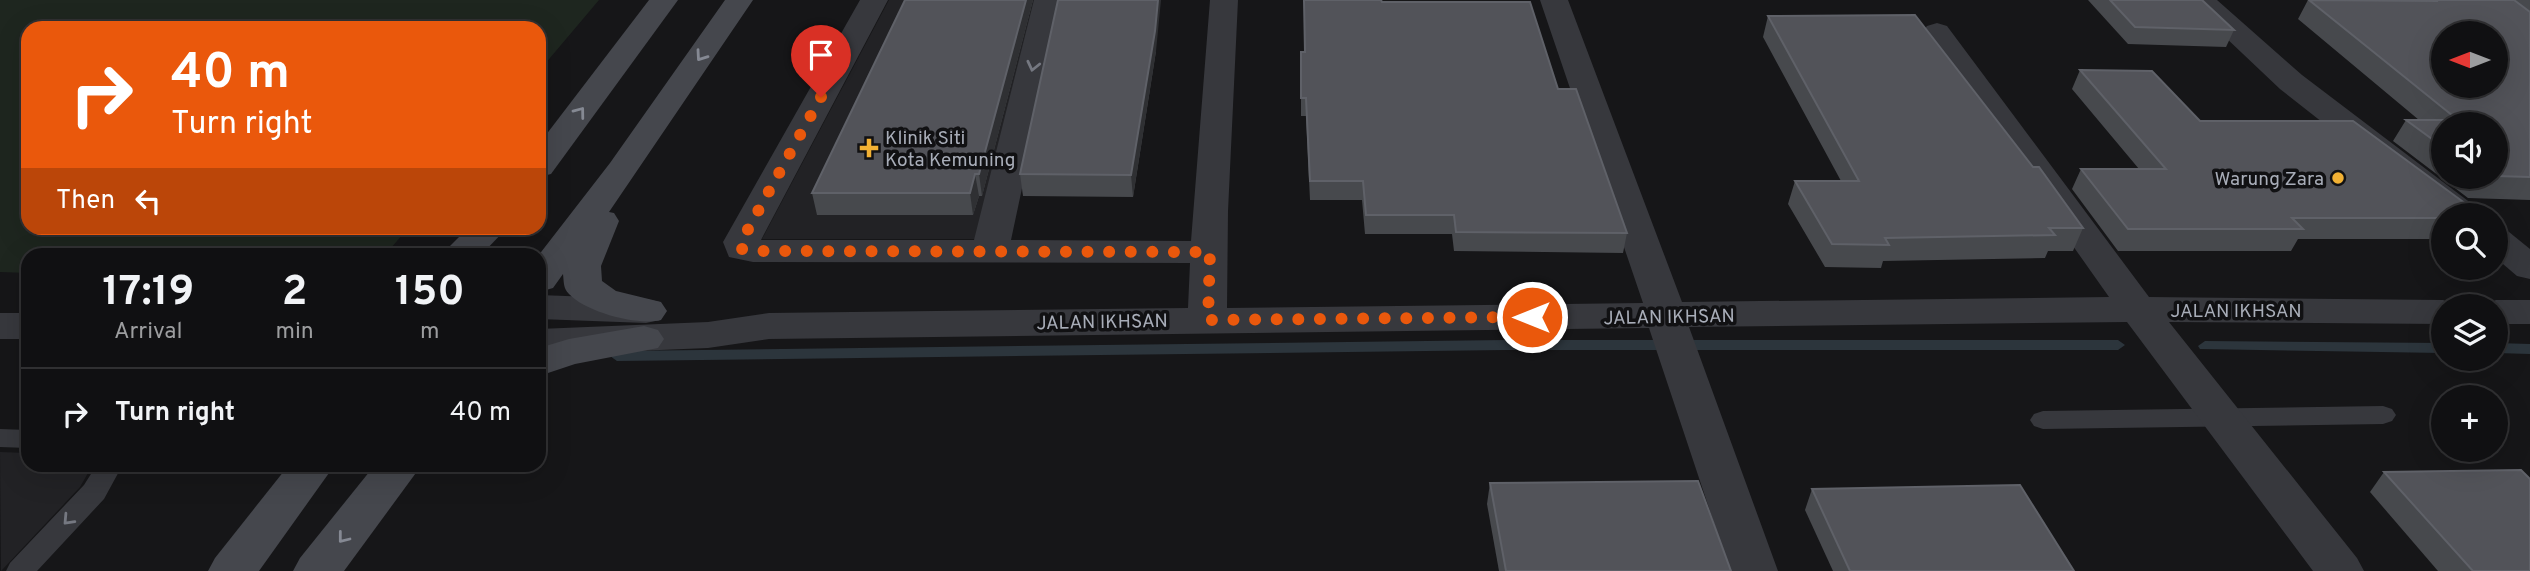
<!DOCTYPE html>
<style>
body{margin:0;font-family:Overpass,sans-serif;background:#1e1e20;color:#f1f3f6;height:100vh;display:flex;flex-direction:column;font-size:26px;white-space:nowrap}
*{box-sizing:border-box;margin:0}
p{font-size:23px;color:#9c9d9f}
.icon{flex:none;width:38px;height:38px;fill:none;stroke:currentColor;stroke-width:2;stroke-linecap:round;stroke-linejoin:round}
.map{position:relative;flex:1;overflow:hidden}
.panel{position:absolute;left:21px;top:248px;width:525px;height:224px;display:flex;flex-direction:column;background:#101012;border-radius:21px;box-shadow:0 7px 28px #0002,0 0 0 2px #303032}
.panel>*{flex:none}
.hud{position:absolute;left:21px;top:21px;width:525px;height:214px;border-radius:21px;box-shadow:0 7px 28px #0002,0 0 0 2px #303032;background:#ea580c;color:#fff;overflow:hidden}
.needle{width:46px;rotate:270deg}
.tools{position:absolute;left:2431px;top:21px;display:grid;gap:14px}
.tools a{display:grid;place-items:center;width:77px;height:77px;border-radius:50%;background:#101012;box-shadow:0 7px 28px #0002,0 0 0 2px #303032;font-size:35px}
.pin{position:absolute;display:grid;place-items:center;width:60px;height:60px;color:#fff;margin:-72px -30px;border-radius:50% 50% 50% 0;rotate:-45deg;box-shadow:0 0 7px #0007}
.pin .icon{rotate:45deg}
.me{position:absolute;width:77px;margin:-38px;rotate:270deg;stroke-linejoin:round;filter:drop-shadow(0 0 5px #0008)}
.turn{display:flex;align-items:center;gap:24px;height:147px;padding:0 35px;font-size:32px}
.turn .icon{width:91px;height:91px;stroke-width:2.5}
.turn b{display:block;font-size:49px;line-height:60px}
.then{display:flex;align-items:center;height:66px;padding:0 35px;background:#0003;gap:14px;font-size:26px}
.eta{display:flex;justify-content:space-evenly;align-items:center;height:119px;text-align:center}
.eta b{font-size:42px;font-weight:700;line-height:49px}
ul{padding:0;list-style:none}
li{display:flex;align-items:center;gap:21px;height:91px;padding:0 35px;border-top:2px solid #303032}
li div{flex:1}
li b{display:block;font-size:26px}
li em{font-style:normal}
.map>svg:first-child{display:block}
.built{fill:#222225}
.green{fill:#1e261f}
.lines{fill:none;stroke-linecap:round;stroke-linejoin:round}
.stream{fill:#2c353c;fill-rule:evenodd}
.lane{fill:#37383d;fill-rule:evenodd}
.street{fill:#37383d;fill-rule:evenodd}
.secondary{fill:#45474d;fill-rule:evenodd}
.wall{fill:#47494d;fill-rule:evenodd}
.shaded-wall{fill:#2f3033}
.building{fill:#525359;stroke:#5f6168;stroke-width:2;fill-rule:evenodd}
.oneway{stroke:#858993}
.oneway2{stroke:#757881}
.route{stroke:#ea580c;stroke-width:12;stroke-dasharray:0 21.6}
.poi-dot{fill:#f2b134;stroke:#111113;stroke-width:2.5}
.labels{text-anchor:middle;stroke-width:7;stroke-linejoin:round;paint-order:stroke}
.poi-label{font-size:19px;fill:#a8adb8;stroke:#111113;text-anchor:start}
.street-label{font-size:19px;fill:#a8adb8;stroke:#111113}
</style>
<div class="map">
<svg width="2530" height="571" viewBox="0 0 2530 571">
<rect width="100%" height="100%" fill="#161618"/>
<!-- built -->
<g class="built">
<path d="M 889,0 L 1037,0 L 975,239 L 762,239 Z"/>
<path d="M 0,452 L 28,453 L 28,466 L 92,466 L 80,487 L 1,571 Z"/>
</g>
<!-- green -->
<path class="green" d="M 0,0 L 599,0 L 539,71 L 539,28 L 28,28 L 28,228 L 408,228 L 385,255 L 28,256 L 28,273 L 0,272 Z"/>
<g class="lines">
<!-- stream -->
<g class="stream">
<path d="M 1505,340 L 2118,340 L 2125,345 L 2118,350 L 1505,350 L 617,361 L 610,356 L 617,351 Z"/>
<path d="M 2205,341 L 2443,343 L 2443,353 L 2200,349 L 2198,346 Z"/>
<path d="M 2496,343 L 2530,344 L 2530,354 L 2496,353 Z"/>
</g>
<!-- lane -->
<g class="lane">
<path d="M 2383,406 L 2392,409 L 2396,415 L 2392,421 L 2383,424 L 2043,429 L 2034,426 L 2030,420 L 2034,414 L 2043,411 Z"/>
<path d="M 0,429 L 28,430 L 28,448 L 0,447 Z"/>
<path d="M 96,466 L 122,466 L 104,499 L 37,571 L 6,571 L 10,563 L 84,485 Z"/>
</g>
<!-- street -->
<g class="street">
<path d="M 860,0 L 888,0 L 761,240 L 974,240 L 1034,0 L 1062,0 L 1011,240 L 1191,241 L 1210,0 L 1238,0 L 1228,211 L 1227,308 L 1643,303 L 1540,0 L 1568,0 L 1682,302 L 2109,297 L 1922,32 L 1927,26 L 1937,23 L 1947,26 L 2149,297 L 2443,300 L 2459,306 L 2443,306 L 2443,324 L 2169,322 L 2357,558 L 2364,571 L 2313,571 L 2127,322 L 1689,327 L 1778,571 L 1730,571 L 1649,328 L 769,339 L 708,348 L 539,355 L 539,329 L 708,322 L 769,313 L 1188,308 L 1190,263 L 753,262 L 729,257 L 723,242 Z"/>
<path d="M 2186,0 L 2217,0 L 2302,75 L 2476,207 L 2481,215 L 2443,217 L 2280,89 Z"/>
<path d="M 2496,229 L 2509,232 L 2530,249 L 2530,279 L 2517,276 L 2496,258 Z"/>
<path d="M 539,295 L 646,299 L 660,302 L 666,311 L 660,320 L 646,323 L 539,319 Z"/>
<path d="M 2496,300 L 2530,300 L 2530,324 L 2496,324 L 2496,306 L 2480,306 Z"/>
<rect x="0" y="313" width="28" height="26"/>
</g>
<!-- secondary -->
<g class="secondary">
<path d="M 649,0 L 678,0 L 551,174 L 539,177 L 539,144 Z"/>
<path d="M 725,0 L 753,0 L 609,212 L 614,213 L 619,221 L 601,266 L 602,281 L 616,291 L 661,302 L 667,311 L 661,320 C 637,326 586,312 569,294 C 563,288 564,282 563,274 L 553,288 L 539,292 L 538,256 L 610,163 Z"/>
<path d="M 468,228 L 507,228 L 480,256 L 440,256 Z"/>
<path d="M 644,326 L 658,330 L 664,339 L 658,348 L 575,364 L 539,376 L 539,348 L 569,339 Z"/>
<path d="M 288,466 L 334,466 L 259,571 L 208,571 L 215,558 Z"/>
<path d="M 374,466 L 421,466 L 344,571 L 293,571 L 300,558 Z"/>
</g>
</g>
<!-- wall -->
<g class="wall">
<path d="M 905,0 L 1033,0 L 982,196 L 979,196 L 973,215 L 817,215 L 812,193 Z"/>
<path d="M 2088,0 L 2202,0 L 2234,30 L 2226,47 L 2128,44 Z"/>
<path d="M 2308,0 L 2530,0 L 2530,200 L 2468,198 L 2393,141 L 2406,120 L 2419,120 L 2298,19 ZM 2443,124 L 2496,124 L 2496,177 L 2443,177 Z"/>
<path d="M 1382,2 L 1558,89 L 1627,233 L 1623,253 L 1454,251 L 1452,234 L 1365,234 L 1362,200 L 1310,200 L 1306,116 L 1301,116 L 1301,52 L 1304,52 Z"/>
<path d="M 1768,16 L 2033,167 L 2083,228 L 2073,251 L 2048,251 L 2045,258 L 1883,261 L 1881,268 L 1825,267 L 1788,204 L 1795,181 L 1841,181 L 1763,37 Z"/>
<path d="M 1156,51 L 1133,197 L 1023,196 L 1020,174 Z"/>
<path d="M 2080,70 L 2200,121 L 2443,215 L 2443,239 L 2298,239 L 2291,251 L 2118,251 L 2072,189 L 2081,169 L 2139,169 L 2072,89 Z"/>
<path d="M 2384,472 L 2530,571 L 2438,571 L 2370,492 Z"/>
<path d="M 1490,483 L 1731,571 L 1499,571 L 1487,504 Z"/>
<path d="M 1812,489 L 2074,571 L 1833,571 L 1805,510 Z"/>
</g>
<!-- shaded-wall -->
<g class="shaded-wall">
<path d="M 1026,0 L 1033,0 L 982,196 L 979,174 Z"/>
<path d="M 1158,0 L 1161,0 L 1156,51 L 1133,197 L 1131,175 Z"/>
<path d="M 975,174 L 979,196 L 973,215 L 970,193 Z"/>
</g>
<!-- building -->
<g class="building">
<path d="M 905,0 L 1026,0 L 979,174 L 975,174 L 970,193 L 812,193 Z"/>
<path d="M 1058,0 L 1158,0 L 1155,31 L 1131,175 L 1020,174 Z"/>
<path d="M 1304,0 L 1381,0 L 1382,2 L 1530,2 L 1558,89 L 1576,89 L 1627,233 L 1456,232 L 1454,215 L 1366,215 L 1363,181 L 1310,181 L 1306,98 L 1301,98 L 1301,52 L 1305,52 Z"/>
<path d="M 2110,0 L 2202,0 L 2234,30 L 2135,27 Z"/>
<path d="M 2309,0 L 2438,1 L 2436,0 L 2514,0 L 2530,12 L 2530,177 L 2496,176 L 2496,124 L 2443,124 L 2443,147 L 2406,120 L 2458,120 ZM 2443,33 L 2496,33 L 2496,86 L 2443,86 Z"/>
<path d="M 1915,15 L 2033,167 L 2039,167 L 2083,228 L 2049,228 L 2055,235 L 1885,238 L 1889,245 L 1832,244 L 1795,181 L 1859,181 L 1768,16 Z"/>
<path d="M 2080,70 L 2152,71 L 2200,121 L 2353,121 L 2481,215 L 2443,215 L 2443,218 L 2292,218 L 2303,229 L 2128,229 L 2081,169 L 2166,169 Z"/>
<path d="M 2521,470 L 2530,479 L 2530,571 L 2473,571 L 2384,472 Z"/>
<path d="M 1698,481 L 1731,571 L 1506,571 L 1490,483 Z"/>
<path d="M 2020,485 L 2074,571 L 1850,571 L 1812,489 Z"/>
</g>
<!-- one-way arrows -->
<defs><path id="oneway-chevron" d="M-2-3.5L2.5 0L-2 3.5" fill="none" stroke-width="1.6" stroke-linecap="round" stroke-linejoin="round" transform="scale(1.75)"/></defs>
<g class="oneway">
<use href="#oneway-chevron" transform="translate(701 56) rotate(125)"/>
<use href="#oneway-chevron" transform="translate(580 112) rotate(-53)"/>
<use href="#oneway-chevron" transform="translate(343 538) rotate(128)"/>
</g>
<g class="oneway2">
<use href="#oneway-chevron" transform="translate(1033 66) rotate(103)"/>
<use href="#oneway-chevron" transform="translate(68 520) rotate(133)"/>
</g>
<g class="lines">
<!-- route -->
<path class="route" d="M 821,97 L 741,242 L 742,249 L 753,251 L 1210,252 L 1208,320 L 1532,317"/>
</g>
<!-- markers -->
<g class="poi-dot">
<path d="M865.5 137.5h7v7h7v7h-7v7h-7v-7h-7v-7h7z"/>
<circle cx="2338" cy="178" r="7"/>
</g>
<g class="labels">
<!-- poi labels -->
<g class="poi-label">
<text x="885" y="144">Klinik Siti<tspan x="885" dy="22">Kota Kemuning</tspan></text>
<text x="2324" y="185" text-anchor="end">Warung Zara</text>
</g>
<!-- street labels -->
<g class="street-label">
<text x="2236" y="317">JALAN IKHSAN</text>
<text transform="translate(1669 316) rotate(-1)" y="7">JALAN IKHSAN</text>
<text transform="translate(1102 321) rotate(-1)" y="7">JALAN IKHSAN</text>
</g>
</g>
</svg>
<div class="tools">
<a><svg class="needle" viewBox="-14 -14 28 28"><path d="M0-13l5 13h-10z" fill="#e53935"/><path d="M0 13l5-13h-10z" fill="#9c9d9f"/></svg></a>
<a><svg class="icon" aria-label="sound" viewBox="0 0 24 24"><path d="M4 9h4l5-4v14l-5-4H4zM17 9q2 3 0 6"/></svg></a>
<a><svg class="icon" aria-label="search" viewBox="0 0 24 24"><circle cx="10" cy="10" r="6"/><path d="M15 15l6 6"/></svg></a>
<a><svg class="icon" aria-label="layers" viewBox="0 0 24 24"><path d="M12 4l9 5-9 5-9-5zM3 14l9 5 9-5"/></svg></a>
<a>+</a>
</div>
<div class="pin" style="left:821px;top:97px;background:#d93025"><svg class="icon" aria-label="arrive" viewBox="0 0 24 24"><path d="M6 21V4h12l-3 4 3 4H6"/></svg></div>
<svg class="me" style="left:1532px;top:317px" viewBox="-20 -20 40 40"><circle r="17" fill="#ea580c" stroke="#fff" stroke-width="3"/><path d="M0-11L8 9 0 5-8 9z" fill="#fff"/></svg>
<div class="hud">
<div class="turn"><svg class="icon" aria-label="right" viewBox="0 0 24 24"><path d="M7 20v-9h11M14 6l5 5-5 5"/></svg><div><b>40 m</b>Turn right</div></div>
<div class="then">Then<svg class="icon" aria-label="left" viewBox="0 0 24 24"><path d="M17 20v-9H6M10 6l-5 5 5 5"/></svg></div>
</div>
<section class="panel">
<div class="eta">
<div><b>17:19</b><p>Arrival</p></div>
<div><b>2</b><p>min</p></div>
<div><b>150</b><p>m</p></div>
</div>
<ul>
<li><svg class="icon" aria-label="right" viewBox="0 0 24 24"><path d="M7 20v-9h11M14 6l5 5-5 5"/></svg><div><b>Turn right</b></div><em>40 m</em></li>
</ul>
</section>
</div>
